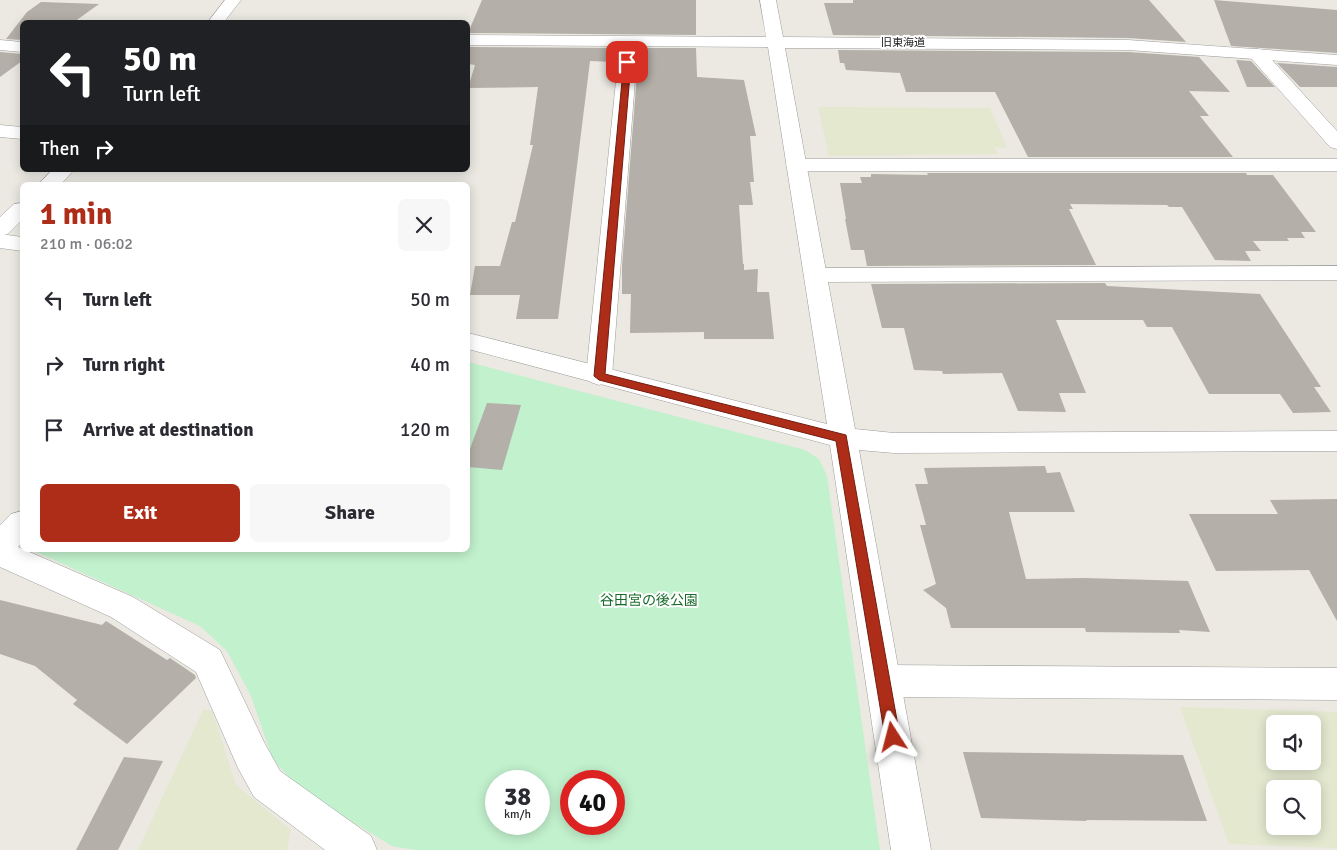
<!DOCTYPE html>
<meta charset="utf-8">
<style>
body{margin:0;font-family:Signika,"Noto Sans JP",sans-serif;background:#f7f7f7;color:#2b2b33;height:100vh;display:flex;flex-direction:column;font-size:19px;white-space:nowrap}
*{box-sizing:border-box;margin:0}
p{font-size:16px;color:#7c7c81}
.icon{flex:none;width:28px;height:28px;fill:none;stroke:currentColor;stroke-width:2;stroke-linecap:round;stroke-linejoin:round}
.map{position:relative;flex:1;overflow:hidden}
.drawer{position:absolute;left:20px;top:182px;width:450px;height:370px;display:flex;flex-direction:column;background:#fff;border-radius:8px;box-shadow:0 2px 12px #0003}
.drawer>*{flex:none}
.top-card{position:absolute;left:20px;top:20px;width:450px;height:152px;border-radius:8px;box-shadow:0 2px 12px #0003;background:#202124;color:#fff;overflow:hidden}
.tools{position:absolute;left:1266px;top:715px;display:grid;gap:10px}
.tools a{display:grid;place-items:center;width:55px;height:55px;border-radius:8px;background:#fff;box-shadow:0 2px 12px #0003;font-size:25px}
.speed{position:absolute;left:485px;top:770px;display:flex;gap:10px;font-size:25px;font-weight:700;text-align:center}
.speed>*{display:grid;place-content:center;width:65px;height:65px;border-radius:50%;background:#fff;box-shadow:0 2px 12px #0003;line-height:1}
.speed small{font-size:12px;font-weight:400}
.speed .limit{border:8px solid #d22;background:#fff;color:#111}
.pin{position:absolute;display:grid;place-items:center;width:42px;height:42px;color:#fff;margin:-21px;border-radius:10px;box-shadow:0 2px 8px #0006}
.me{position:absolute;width:55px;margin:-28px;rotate:351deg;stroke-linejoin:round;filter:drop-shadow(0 0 4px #0008)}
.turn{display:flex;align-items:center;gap:18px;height:105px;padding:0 20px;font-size:22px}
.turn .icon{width:65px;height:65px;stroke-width:2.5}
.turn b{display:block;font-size:35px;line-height:42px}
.then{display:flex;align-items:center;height:48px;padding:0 20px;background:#0003;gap:10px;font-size:19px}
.round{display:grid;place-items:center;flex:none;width:52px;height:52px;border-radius:8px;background:#f7f7f7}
.head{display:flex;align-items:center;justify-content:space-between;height:85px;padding:0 20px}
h1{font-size:30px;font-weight:700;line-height:38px;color:#ae2d18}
.action{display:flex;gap:10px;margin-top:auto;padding:10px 20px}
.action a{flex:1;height:58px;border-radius:8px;background:#ae2d18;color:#fff;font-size:20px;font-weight:700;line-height:58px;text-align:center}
.action a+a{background:#f7f7f7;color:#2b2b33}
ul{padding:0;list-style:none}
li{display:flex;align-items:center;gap:15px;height:65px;padding:0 20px}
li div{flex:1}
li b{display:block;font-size:19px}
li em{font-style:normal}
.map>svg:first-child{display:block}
.farmland{fill:#e3e8cf;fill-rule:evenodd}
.park{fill:#c2f1cd;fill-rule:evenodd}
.building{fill:#b4afa8}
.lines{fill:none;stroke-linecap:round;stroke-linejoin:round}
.minor-casing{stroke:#9c9c9c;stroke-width:1}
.tertiary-casing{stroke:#9c9c9c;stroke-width:1}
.minor{fill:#fff;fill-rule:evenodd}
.tertiary{fill:#fff;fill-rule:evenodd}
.route{fill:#ae2d18;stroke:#711d10}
.labels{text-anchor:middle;stroke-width:4;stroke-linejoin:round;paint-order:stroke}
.far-street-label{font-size:11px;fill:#1b1b1b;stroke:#fff}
.park-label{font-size:14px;fill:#186a2a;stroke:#fff}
</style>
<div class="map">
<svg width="1337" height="850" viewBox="0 0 1337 850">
<rect width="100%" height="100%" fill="#ebe9e2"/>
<!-- farmland -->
<g class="farmland">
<path d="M 818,107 L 990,108 L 1007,148 L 994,147 L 998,154 L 829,156 Z"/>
<path d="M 1180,707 L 1337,712 L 1337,848 L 1229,844 ZM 1275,724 L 1312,724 L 1312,761 L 1275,761 ZM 1275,789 L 1312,789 L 1312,826 L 1275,826 Z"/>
<path d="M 203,710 L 212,711 L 236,785 L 291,830 L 287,850 L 138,850 Z"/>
</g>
<!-- park -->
<path class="park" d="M 468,362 L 805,450 L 819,459 L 827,476 L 880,850 L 416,850 L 392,846 L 303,792 L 273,760 L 251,696 L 227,651 L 200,626 L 34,551 L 468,550 ZM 496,781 L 539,781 L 539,824 L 496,824 ZM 571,781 L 614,781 L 614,824 L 571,824 Z"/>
<!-- building -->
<g class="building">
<path d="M 482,0 L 696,0 L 696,35 L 468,33 Z"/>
<path d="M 853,0 L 1149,0 L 1186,42 L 1128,38 L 833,35 L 824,3 L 853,3 Z"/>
<path d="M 1214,0 L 1337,10 L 1337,53 L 1231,46 Z"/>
<path d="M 41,2 L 99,4 L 74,22 L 22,22 L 22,40 L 6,39 L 27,12 Z"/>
<path d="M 468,47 L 618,48 L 616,62 L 590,61 L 558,319 L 516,319 L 520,295 L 470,295 L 475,266 L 500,266 L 512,222 L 515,222 L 533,145 L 530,145 L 538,87 L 468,88 L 475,65 L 468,64 Z"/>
<path d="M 639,48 L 696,48 L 697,77 L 744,80 L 756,136 L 750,136 L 754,182 L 750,182 L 753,205 L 739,205 L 743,264 L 744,264 L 744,270 L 758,269 L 757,292 L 769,292 L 774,339 L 704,339 L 704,332 L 630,333 L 631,294 L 622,294 L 622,266 Z"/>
<path d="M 838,50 L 1128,52 L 1199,57 L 1230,92 L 1189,91 L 1209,116 L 1200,116 L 1233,157 L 1028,157 L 995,92 L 906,92 L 900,73 L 846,70 L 844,63 L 840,63 Z"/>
<path d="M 0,52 L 22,54 L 22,61 L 0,77 Z"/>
<path d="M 1236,60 L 1251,61 L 1275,87 L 1247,87 Z"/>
<path d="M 1277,63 L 1337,67 L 1337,87 L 1300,87 Z"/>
<path d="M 927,173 L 1246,173 L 1247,175 L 1273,175 L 1316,232 L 1301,232 L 1305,238 L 1287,238 L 1289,241 L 1253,241 L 1261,251 L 1245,251 L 1251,261 L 1215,260 L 1182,207 L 1169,207 L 1167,205 L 1070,204 L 1073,209 L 1069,209 L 1096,265 L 867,266 L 864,250 L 851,250 L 845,219 L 846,219 L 840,183 L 862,183 L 860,177 L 871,177 L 871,174 L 928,175 Z"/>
<path d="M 1105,283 L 1107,286 L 1260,294 L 1321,387 L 1314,387 L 1331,412 L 1293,413 L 1280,394 L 1209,394 L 1172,327 L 1147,327 L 1143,320 L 1056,320 L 1086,393 L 1059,393 L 1066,412 L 1018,411 L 1002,373 L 943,374 L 942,371 L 914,370 L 904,328 L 882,328 L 871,284 Z"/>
<path d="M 487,403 L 521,405 L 502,470 L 468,467 L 468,454 Z"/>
<path d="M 1045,466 L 1047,473 L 1060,472 L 1075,512 L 1009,512 L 1026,579 L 1084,578 L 1188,581 L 1210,632 L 1179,630 L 1180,633 L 1086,632 L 1085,628 L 951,628 L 946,608 L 923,590 L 936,584 L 920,525 L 926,525 L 915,484 L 928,484 L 924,468 Z"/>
<path d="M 1337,499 L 1337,621 L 1309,570 L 1216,571 L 1189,514 L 1278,514 L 1270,500 Z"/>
<path d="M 0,600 L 102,625 L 106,621 L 167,660 L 170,658 L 195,675 L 196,678 L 127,744 L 73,704 L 77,700 L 35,666 L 0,654 Z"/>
<path d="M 963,752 L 1183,755 L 1207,821 L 1086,820 L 1087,821 L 981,818 Z"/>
<path d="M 124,757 L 163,761 L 118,850 L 76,850 Z"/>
</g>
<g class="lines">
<defs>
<g id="minor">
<path d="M 225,0 L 241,0 L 224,22 L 208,22 Z"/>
<path d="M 629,37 L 635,38 L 638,42 L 612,376 L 608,382 L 599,385 L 590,382 L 586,376 L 620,42 L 623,38 Z"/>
<path d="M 1257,49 L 1263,50 L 1337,131 L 1337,149 L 1330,147 L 1251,58 L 1248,54 L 1251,50 Z"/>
<path d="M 0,125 L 22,127 L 22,139 L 0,137 Z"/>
<path d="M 796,159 L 1337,159 L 1337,171 L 796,171 L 789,169 L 786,165 L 789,161 Z"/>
<path d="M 52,170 L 74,170 L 60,185 L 38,185 Z"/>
<path d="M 22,203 L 22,220 L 8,234 L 0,236 L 0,217 L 14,204 Z"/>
<path d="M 1337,266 L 1337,280 L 816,282 L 808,280 L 804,275 L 808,270 L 816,268 Z"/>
<path d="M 22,511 L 22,542 L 18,547 L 133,597 L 220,650 L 264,742 L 280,771 L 371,836 L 377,850 L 325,850 L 254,797 L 238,768 L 196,672 L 111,617 L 0,567 L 0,525 L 11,514 Z"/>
<path d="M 883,665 L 1337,668 L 1337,700 L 883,697 L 871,692 L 866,681 L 871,670 Z"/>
</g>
<g id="tertiary">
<path d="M 760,0 L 776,0 L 783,37 L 1128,40 L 1337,55 L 1337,65 L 1128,50 L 785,48 L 855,429 L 894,433 L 1337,431 L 1337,451 L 894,453 L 859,450 L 931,850 L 891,850 L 830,445 L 468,349 L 468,333 L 827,424 L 768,47 L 468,45 L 468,35 L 766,37 Z"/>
<path d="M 0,40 L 22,42 L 22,52 L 0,50 Z"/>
<path d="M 0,234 L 22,237 L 22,251 L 0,248 Z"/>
</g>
</defs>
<!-- minor casing -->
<use href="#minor" class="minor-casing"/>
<!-- tertiary casing -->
<use href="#tertiary" class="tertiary-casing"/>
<!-- minor -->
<use href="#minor" class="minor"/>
<!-- tertiary -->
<use href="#tertiary" class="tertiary"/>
</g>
<!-- route -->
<path class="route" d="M 624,60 L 631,62 L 605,374 L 846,435 L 900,737 L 898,742 L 893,745 L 887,742 L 885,737 L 836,441 L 599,380 L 594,376 Z"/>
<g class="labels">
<!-- far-street labels -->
<g class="far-street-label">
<text x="903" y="46">旧東海道</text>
</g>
<!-- park labels -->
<g class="park-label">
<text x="649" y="605">谷田宮の後公園</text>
</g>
</g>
</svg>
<div class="tools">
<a><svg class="icon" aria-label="sound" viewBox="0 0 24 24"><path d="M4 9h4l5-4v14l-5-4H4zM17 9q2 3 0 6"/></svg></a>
<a><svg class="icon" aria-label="search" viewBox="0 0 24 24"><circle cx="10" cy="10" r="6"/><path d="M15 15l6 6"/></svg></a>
</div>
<div class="speed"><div>38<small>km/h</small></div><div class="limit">40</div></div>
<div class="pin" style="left:627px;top:62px;background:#d93025"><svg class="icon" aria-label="arrive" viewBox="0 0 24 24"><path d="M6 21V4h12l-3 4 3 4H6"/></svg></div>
<svg class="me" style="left:893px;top:737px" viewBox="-20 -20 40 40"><path d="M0-17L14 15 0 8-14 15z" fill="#ae2d18" stroke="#fff" stroke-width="4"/></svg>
<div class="top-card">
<div class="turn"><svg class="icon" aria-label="left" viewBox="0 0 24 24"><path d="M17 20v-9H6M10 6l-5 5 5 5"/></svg><div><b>50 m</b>Turn left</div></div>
<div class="then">Then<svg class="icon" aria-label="right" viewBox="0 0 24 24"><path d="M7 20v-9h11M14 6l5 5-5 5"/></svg></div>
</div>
<section class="drawer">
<div class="head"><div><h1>1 min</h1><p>210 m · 06:02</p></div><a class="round"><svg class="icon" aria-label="close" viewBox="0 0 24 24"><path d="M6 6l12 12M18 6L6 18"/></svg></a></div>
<ul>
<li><svg class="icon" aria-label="left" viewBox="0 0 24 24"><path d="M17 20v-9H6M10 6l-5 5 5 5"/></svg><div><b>Turn left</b></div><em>50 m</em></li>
<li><svg class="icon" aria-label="right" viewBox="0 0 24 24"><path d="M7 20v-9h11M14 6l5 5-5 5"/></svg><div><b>Turn right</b></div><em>40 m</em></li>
<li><svg class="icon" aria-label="arrive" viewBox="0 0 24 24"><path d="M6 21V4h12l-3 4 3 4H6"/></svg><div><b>Arrive at destination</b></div><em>120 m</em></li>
</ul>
<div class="action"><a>Exit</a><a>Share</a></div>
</section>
</div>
